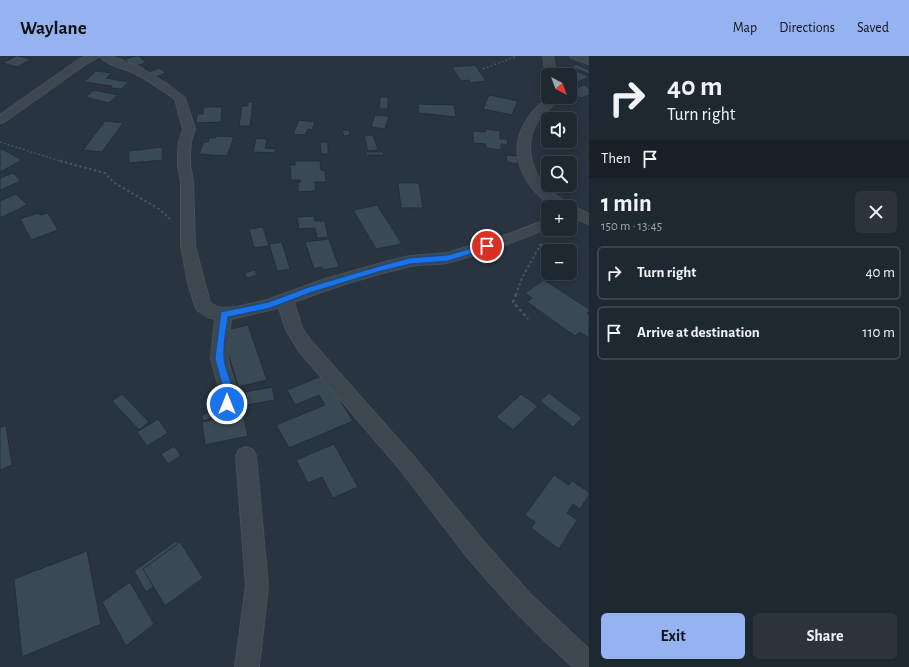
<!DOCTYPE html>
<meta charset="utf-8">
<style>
body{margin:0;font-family:"Alegreya Sans",sans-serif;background:#2b343c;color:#f1f3f6;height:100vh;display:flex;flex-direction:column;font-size:15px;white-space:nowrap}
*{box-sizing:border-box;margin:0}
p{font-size:13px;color:#a1a6ab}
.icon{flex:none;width:22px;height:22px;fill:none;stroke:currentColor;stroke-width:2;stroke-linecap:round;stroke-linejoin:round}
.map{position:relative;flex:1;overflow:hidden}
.sheet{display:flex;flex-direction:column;background:#1e2830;width:320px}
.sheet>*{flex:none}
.hud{background:#1e2830;color:#f1f3f6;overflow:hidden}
.needle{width:26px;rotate:139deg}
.fabs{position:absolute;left:541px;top:12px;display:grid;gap:8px}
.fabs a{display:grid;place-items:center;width:36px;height:36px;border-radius:6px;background:#1e2830;box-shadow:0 2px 10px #0003,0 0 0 1px #3c444c;font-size:20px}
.pin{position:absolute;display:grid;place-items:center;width:34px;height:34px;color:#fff;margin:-17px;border:2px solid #fff;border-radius:50%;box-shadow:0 1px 4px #0007}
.me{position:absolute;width:44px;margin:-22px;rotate:0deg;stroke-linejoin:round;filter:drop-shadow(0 0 3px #0008)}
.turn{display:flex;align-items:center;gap:14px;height:84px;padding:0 12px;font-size:18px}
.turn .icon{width:52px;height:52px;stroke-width:2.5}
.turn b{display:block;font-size:28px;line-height:34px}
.then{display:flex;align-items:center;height:38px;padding:0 12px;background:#0003;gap:8px;font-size:15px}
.round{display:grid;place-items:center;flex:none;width:42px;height:42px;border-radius:6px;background:#2b343c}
.headline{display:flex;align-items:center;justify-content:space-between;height:68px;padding:0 12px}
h1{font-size:24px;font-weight:700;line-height:30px}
.cta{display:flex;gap:8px;margin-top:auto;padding:8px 12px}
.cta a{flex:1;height:46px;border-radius:6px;background:#95b2f1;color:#111;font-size:16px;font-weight:700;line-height:46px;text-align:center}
.cta a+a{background:#2b343c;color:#f1f3f6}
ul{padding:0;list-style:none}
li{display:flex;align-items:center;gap:12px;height:54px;margin:0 8px 6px;padding:0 4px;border:2px solid #3c444c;border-radius:6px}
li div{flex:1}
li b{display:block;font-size:15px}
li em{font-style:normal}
header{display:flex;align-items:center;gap:24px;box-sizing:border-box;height:56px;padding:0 20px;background:#95b2f1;color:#111}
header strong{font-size:19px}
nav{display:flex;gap:22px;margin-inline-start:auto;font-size:14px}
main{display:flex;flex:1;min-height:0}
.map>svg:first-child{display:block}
.building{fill:#3a4a55;stroke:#232e37}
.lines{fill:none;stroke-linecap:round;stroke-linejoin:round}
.minor-casing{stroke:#465059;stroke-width:2}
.path-far2{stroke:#435957;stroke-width:1.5;stroke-dasharray:2 2;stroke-linecap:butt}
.path-far1{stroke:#435957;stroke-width:2;stroke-dasharray:2.5 2.5;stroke-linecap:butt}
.path{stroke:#435957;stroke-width:2.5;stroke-dasharray:3 3;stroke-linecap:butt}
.minor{fill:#3c4750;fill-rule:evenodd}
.route{fill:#1a73e8;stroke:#114b97}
</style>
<header>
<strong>Waylane</strong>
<nav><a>Map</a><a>Directions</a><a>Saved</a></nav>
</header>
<main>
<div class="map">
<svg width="589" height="611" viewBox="0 0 589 611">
<rect width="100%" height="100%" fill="#283540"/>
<!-- building -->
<g class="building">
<path d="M 16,0 L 18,0 L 31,3 L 18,11 L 3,7 Z"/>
<path d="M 136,0 L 139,0 L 146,7 L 133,11 L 125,3 Z"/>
<path d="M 576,8 L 589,14 L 589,18 L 571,11 Z"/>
<path d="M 475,9 L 486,25 L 471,27 L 469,24 L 461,25 L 452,11 Z"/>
<path d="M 159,12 L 166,17 L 156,21 L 149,16 Z"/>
<path d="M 570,12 L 589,21 L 573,28 L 570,27 L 570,19 L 553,18 Z"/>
<path d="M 96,15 L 112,17 L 106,22 L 129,26 L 121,33 L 111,32 L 112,30 L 84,26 Z"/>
<path d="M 584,29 L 589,32 L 589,39 L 581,42 L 570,36 Z"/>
<path d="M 94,34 L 118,39 L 109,47 L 85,41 Z"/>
<path d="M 489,39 L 518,45 L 512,59 L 483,53 Z"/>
<path d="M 380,41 L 388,41 L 388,53 L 379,53 Z"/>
<path d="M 248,46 L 253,46 L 250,70 L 239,70 L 242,50 L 248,50 Z"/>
<path d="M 418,48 L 454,49 L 456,61 L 419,57 Z"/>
<path d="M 203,51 L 222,51 L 221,66 L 196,67 L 197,58 L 203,58 Z"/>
<path d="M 555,57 L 574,63 L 570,67 L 570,63 L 548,63 Z"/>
<path d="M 375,59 L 389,60 L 385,73 L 371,71 Z"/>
<path d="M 299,64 L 315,66 L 312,74 L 308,73 L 305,79 L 293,78 Z"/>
<path d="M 105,65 L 123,67 L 102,96 L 83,94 Z"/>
<path d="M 485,73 L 500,75 L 500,83 L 507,83 L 508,89 L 501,88 L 501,94 L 486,92 L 486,88 L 473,87 L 473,75 L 486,76 Z"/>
<path d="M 342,74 L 349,74 L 350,79 L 344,80 Z"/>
<path d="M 373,79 L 378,94 L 368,95 L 364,80 Z"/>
<path d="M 216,80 L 234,81 L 227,100 L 199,98 L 204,86 L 208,86 L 209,82 L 216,82 Z"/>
<path d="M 256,82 L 267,83 L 265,92 L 276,93 L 275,97 L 253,96 Z"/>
<path d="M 320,86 L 328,86 L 328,98 L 321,98 Z"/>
<path d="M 162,91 L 163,104 L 129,107 L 129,95 Z"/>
<path d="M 0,92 L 22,104 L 0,116 Z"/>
<path d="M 366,96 L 383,96 L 384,99 L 366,99 Z"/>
<path d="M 506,99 L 518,100 L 518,108 L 507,106 Z"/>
<path d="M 295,105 L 320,105 L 321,114 L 325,115 L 326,126 L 315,126 L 316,135 L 298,136 L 298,126 L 301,126 L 300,124 L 291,124 L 290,109 L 295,109 Z"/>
<path d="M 13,117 L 21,125 L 0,134 L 0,122 Z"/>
<path d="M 398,127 L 419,127 L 423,152 L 401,152 Z"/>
<path d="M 16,138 L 27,149 L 0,162 L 0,145 Z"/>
<path d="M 377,149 L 402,188 L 376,193 L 353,154 Z"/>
<path d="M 38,157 L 40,159 L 48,157 L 58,174 L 31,184 L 20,163 Z"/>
<path d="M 314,160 L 315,165 L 325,165 L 328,181 L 317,182 L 315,172 L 299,173 L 297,161 Z"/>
<path d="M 263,171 L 269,190 L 254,192 L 249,173 Z"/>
<path d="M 329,183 L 339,211 L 323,214 L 322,211 L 314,213 L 305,186 Z"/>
<path d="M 282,186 L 290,213 L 277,215 L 269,188 Z"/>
<path d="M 255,214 L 257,219 L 247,222 L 244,217 Z"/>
<path d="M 544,224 L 589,253 L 589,256 L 587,257 L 589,259 L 589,282 L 580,276 L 575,280 L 527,246 L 532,242 L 525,237 Z"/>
<path d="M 248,269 L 267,324 L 238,331 L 222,275 Z"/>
<path d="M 324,319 L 353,365 L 289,392 L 276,369 L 325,349 L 319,339 L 295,349 L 287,334 Z"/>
<path d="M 272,331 L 275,344 L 247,349 L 245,336 Z"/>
<path d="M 549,337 L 582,362 L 573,371 L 540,345 Z"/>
<path d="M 122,338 L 149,366 L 139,374 L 112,345 Z"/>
<path d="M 521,338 L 538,350 L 513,374 L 496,361 Z"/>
<path d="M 215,352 L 219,357 L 204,365 L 201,360 Z"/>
<path d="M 243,357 L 248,380 L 205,389 L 202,366 Z"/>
<path d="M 158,363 L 168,377 L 147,390 L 137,376 Z"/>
<path d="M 6,369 L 12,409 L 0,414 L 0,372 Z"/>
<path d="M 334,388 L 358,431 L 333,442 L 322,421 L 308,427 L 296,404 Z"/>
<path d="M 174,390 L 181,399 L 168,408 L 161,398 Z"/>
<path d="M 554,419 L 569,429 L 572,425 L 589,436 L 589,439 L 580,453 L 573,448 L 567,457 L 577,464 L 559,493 L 531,472 L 535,466 L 525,459 Z"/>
<path d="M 176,485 L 189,505 L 146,536 L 134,515 Z"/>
<path d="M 180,486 L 203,522 L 165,550 L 143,513 Z"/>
<path d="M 87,495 L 101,568 L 22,601 L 14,523 Z"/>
<path d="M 130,526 L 154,568 L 126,590 L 102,546 Z"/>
</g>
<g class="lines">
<defs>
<g id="minor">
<path d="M 87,0 L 100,0 L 86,8 L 4,66 L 0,67 L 0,59 L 78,4 Z"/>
<path d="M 100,0 L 111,0 L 141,12 L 167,28 L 185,42 L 195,73 L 191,86 L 190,98 L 190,109 L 193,125 L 195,190 L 210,247 L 217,251 L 224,252 L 237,251 L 267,244 L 325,223 L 389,205 L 410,200 L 447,197 L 509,178 L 548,163 L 548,172 C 516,185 483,198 450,206 C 436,210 421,207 407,211 C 368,220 331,232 294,246 L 302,272 L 311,285 L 413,400 L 484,486 L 530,538 L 589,593 L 589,611 L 573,611 L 545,585 L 514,554 L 468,502 L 399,412 L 299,295 L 286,274 L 279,252 L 231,263 C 230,275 227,289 228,301 C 229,320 243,333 233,353 L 227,356 L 221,353 L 218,348 L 219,332 L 211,302 L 215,263 L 208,261 L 197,254 L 195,250 L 188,227 L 181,190 L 181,125 L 178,109 L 178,98 L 179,86 L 183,73 L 175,43 C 162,34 150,25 136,18 C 125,12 107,10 100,0 Z"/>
<path d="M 543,0 L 553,0 L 555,13 L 558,19 L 548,19 L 545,13 Z"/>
<path d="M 570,0 L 584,0 L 589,2 L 589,8 L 572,2 Z"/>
<path d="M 548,41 L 560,41 C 553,51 542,57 536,68 C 530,78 529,90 531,101 C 536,133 563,145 589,158 L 589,168 L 570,160 L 570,151 C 565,151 559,152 554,151 C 550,150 545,145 542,142 C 524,127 512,101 520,78 C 525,63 536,51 548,41 Z"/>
<path d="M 246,391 L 253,394 L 256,400 L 268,530 L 259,611 L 235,611 L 246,530 L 236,400 L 239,394 Z"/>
</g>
</defs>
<!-- minor casing -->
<use href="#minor" class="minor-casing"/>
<!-- path-far2 -->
<g class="path-far2">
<path d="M 483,13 L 517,0"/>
<path d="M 0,86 L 63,106"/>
</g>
<!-- path-far1 -->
<g class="path-far1">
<path d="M 60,105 L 105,117 L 113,126 L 159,153 L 170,163"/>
<path d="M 516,239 L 522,222 L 542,186"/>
</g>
<!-- path -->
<path class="path" d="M 516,238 L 513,246 L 528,263"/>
<!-- minor -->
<use href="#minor" class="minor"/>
</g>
<!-- route -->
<path class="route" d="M 487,188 L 489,188 L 489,192 L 448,205 L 410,208 L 381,215 L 312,236 L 270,252 L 228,261 C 226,274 223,289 224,302 C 225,319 239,334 230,351 L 223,351 L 222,348 L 223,332 L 215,302 L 221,256 L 269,246 L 306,232 L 380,210 L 410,202 L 448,199 Z"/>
</svg>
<div class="fabs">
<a><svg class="needle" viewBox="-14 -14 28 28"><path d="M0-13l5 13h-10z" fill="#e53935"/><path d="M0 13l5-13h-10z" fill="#a1a6ab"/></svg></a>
<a><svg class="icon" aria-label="sound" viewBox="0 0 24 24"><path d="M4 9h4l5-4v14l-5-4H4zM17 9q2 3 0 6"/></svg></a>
<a><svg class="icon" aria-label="search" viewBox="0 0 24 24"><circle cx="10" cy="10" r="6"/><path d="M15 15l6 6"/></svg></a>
<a>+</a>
<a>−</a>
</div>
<div class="pin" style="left:487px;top:190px;background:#d93025"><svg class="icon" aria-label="arrive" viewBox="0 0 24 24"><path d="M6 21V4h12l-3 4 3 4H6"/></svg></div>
<svg class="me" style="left:227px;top:348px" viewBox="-20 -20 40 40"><circle r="17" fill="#1a73e8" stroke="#fff" stroke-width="3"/><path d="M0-11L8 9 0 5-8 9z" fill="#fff"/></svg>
</div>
<section class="sheet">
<div class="hud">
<div class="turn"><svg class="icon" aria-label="right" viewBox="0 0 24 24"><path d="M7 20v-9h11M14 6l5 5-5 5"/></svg><div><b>40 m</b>Turn right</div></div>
<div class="then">Then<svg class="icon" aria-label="arrive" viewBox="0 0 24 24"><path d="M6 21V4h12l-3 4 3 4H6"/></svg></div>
</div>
<div class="headline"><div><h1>1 min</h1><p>150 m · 13:45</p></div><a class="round"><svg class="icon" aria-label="close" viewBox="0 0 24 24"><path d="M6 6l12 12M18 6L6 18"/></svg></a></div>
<ul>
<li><svg class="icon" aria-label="right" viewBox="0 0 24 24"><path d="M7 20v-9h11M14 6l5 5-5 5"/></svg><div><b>Turn right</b></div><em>40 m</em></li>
<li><svg class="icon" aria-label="arrive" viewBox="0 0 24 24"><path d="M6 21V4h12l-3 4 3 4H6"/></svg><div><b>Arrive at destination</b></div><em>110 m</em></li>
</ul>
<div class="cta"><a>Exit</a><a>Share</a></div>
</section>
</main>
